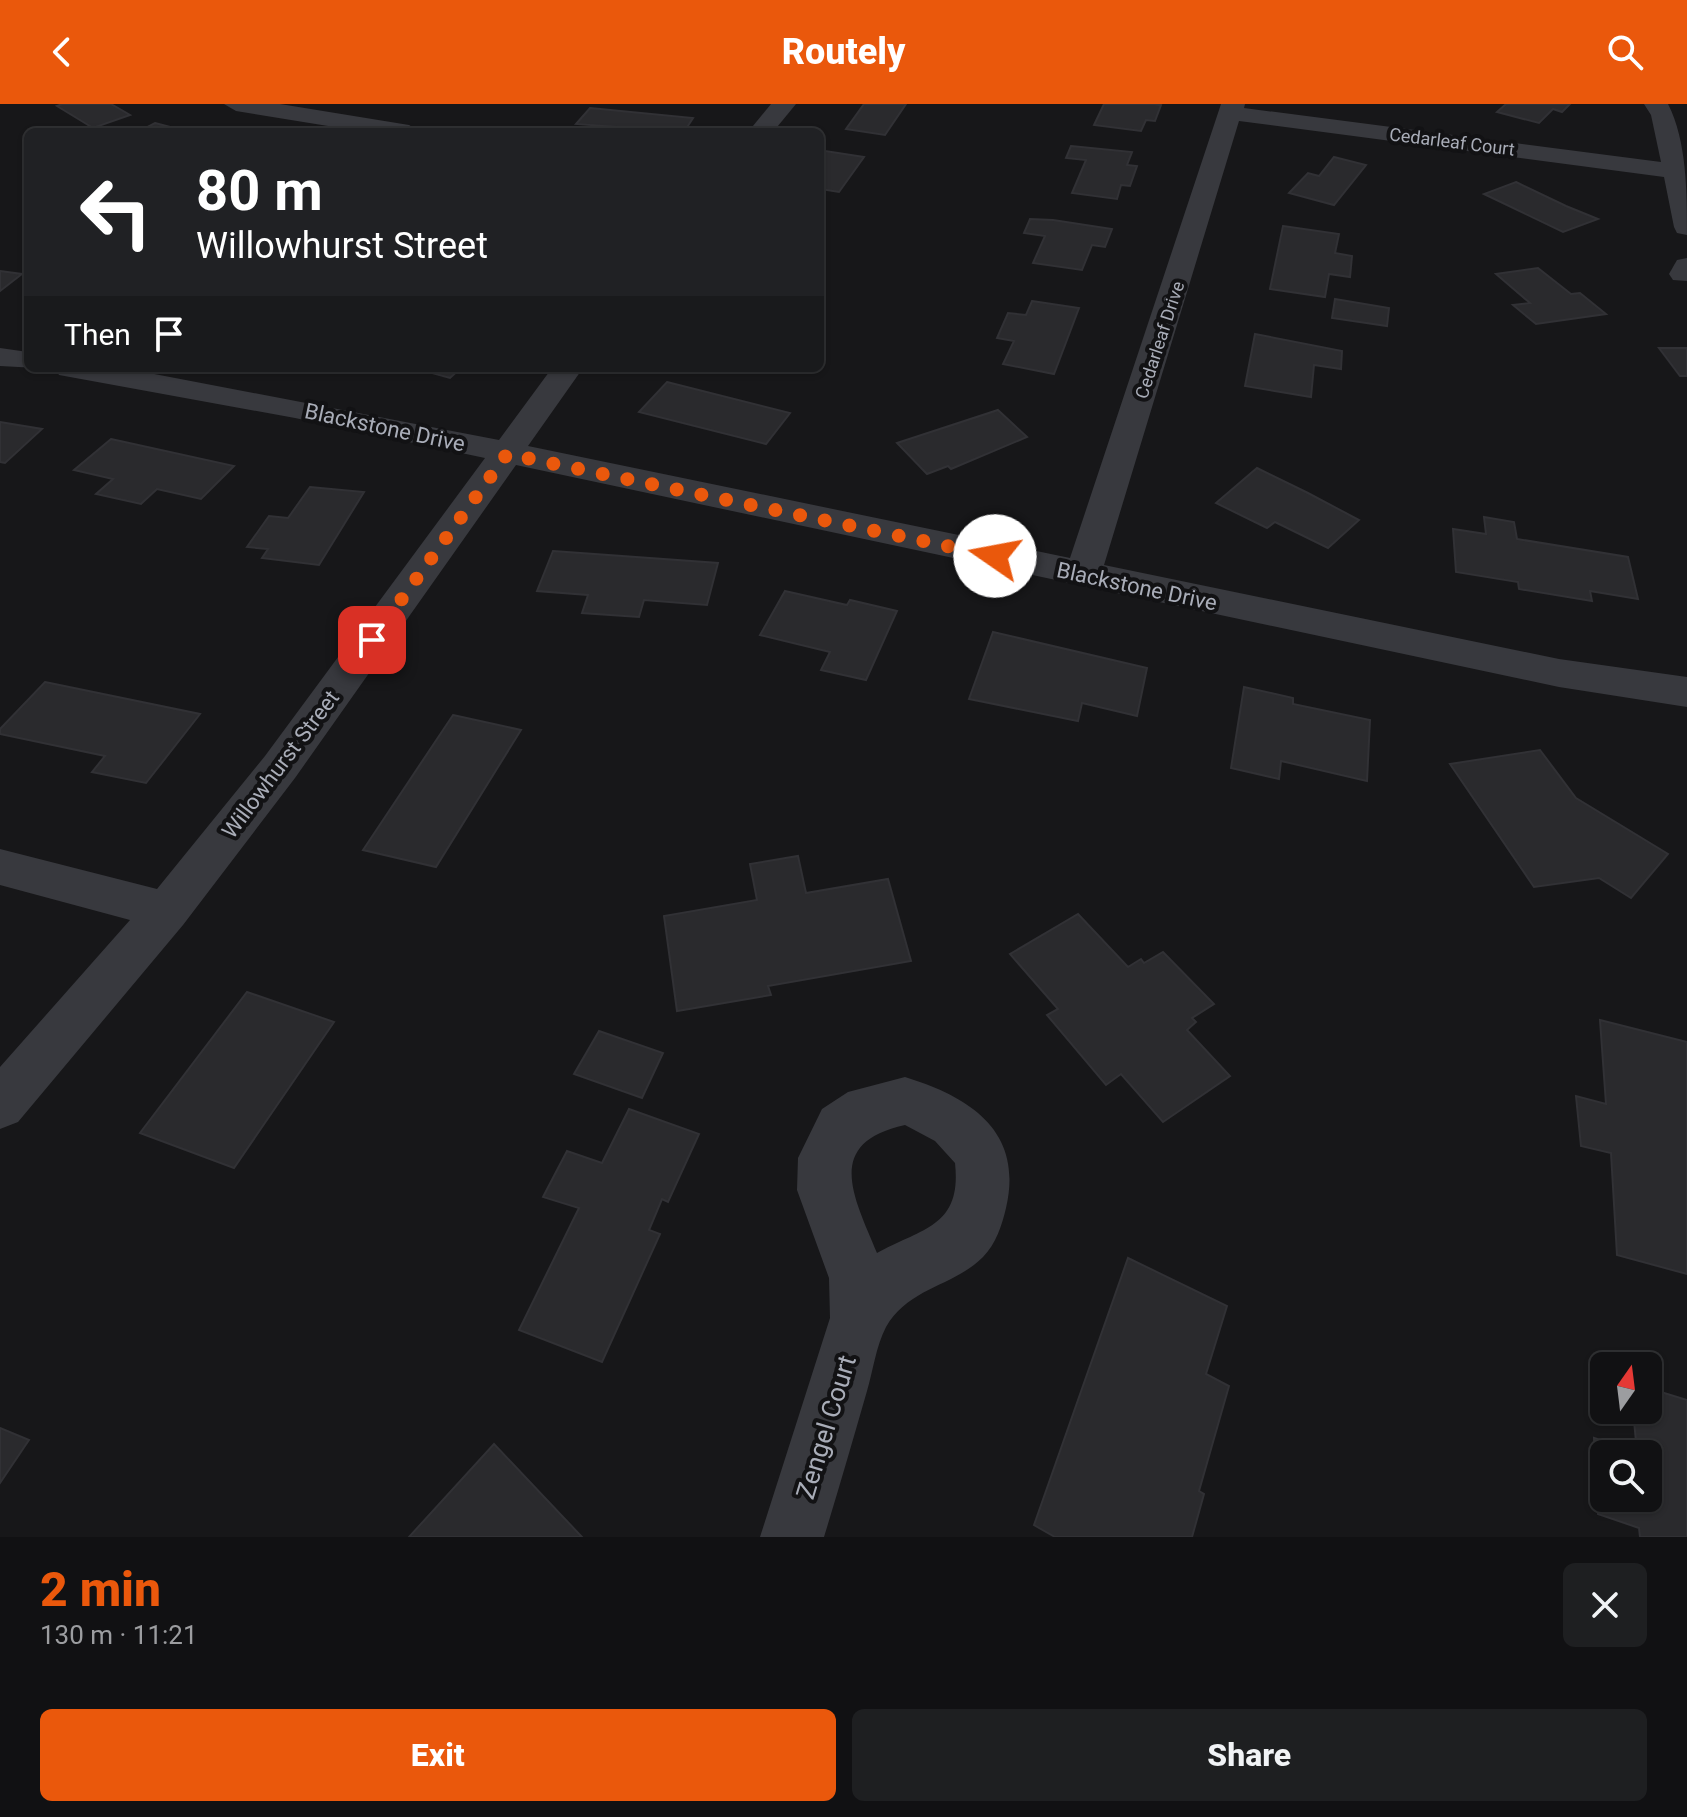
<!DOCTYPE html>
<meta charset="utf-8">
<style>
body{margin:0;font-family:Roboto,sans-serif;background:#1e1f21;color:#f1f3f6;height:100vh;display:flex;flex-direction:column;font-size:30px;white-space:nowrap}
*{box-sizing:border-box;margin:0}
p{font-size:26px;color:#9c9da0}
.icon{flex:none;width:44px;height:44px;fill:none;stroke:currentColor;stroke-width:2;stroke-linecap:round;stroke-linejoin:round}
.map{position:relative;height:1433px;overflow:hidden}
.details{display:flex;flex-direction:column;background:#111113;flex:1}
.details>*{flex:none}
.hud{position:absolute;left:24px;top:24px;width:800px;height:244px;border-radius:12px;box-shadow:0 2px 6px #0004,0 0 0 2px #303133;background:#202124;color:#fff;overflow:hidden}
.needle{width:52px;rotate:14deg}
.buttons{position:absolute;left:1590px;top:1248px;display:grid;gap:16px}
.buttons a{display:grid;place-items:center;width:72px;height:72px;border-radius:12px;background:#111113;box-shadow:0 2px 6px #0004,0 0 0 2px #303133;font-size:40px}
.pin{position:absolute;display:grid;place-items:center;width:68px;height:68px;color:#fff;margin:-34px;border-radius:16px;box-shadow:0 4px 12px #0006}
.me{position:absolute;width:88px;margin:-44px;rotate:282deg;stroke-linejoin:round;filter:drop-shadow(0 0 6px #0008)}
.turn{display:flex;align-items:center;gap:28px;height:168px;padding:0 40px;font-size:36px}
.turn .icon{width:104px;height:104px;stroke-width:2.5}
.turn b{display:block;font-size:56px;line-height:68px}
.then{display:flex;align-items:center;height:76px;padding:0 40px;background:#0003;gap:16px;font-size:30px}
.round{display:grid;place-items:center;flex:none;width:84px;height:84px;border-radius:12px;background:#1e1f21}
.summary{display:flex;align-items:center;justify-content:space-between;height:136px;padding:0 40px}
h1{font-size:48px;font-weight:800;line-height:60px;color:#ea580c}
.button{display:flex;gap:16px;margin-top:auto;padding:16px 40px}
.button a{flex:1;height:92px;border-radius:12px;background:#ea580c;color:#fff;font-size:32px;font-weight:800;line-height:92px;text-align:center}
.button a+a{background:#1e1f21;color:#f1f3f6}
header{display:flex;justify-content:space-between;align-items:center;height:104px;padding:0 40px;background:#ea580c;color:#fff;font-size:36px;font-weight:800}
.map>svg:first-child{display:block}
.building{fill:#2a2a2d;stroke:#313135;stroke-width:2;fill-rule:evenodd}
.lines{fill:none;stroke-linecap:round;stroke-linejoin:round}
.street{fill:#38393e;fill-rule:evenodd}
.route{stroke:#ea580c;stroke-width:14;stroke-dasharray:0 25.2}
.labels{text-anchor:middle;stroke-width:8;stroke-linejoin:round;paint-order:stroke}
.far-street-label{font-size:18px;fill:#a9adb8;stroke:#121214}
.street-label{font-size:22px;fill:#a9adb8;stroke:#121214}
.near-street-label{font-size:26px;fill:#a9adb8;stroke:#121214}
</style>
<header><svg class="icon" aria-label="back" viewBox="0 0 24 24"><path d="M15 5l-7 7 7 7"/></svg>Routely<svg class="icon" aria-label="search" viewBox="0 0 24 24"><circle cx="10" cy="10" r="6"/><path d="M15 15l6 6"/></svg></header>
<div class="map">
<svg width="1687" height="1433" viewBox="0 0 1687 1433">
<rect width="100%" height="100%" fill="#171719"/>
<!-- building -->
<g class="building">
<path d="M 62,0 L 111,0 L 130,11 L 93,24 L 57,2 Z"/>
<path d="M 864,0 L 906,0 L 885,31 L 846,25 Z"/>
<path d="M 1104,0 L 1154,0 L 1161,1 L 1155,17 L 1146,16 L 1141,27 L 1094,21 Z"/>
<path d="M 1506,0 L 1570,0 L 1562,8 L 1553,5 L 1539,19 L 1497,8 Z"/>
<path d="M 590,4 L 693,14 L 684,28 L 576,20 Z"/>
<path d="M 155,19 L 189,28 L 138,28 Z"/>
<path d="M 1071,42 L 1132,48 L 1127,61 L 1137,62 L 1130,82 L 1121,81 L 1117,95 L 1072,89 L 1086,56 L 1066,54 Z"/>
<path d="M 825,47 L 864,53 L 839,88 L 820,85 L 820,54 Z"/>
<path d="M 1334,53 L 1366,61 L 1334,101 L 1289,89 L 1308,69 L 1319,72 Z"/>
<path d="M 1516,78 L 1566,102 L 1598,115 L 1563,128 L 1484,90 Z"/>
<path d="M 1030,115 L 1053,116 L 1112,125 L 1105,143 L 1092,141 L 1082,166 L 1033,159 L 1045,132 L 1024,129 Z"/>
<path d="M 1283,122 L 1339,130 L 1335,149 L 1352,152 L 1350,173 L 1329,170 L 1325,193 L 1270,185 Z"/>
<path d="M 1538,164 L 1571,190 L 1580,189 L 1606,210 L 1536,220 L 1513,201 L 1530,199 L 1496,170 Z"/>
<path d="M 0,167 L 22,170 L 0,187 Z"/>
<path d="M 1335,195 L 1389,204 L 1387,222 L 1332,214 Z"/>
<path d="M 1032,197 L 1079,204 L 1054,270 L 1003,260 L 1014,237 L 997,234 L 1008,209 L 1026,211 Z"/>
<path d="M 1255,230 L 1342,247 L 1341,265 L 1314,261 L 1311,293 L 1245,282 Z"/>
<path d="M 1659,244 L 1687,244 L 1687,272 L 1680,272 Z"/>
<path d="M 414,264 L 461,264 L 450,274 Z"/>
<path d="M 667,278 L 790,309 L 766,340 L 639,308 Z"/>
<path d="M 998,306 L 1027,333 L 951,365 L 948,362 L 927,370 L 897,339 Z"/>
<path d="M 0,318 L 42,325 L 5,359 L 0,358 Z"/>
<path d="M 111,335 L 234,362 L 201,395 L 157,385 L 141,400 L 96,390 L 113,375 L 74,366 Z"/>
<path d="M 1257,364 L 1308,389 L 1359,416 L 1328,444 L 1275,418 L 1267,424 L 1216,399 Z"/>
<path d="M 310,383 L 364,388 L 319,461 L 262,454 L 268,445 L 247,443 L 269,412 L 288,414 Z"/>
<path d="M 1484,413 L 1514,418 L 1517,435 L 1628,453 L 1638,495 L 1590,487 L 1592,497 L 1519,485 L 1518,478 L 1456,468 L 1453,425 L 1486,430 Z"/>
<path d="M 553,447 L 718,459 L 707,501 L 644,496 L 639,513 L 582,509 L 588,491 L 537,487 Z"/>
<path d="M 785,487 L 847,501 L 850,496 L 897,507 L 866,576 L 821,566 L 830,548 L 760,531 Z"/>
<path d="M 993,528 L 1147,564 L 1137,612 L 1082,599 L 1078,617 L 969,595 Z"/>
<path d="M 45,578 L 200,610 L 146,679 L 92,668 L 105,652 L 0,630 L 0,625 Z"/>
<path d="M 1244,583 L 1293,594 L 1293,600 L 1370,616 L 1367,677 L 1281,657 L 1279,675 L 1231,664 Z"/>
<path d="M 453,611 L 521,626 L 436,763 L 363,746 Z"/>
<path d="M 1540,646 L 1576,694 L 1668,750 L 1631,794 L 1599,774 L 1534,783 L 1450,660 Z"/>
<path d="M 798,752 L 806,789 L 888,775 L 911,857 L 768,882 L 771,891 L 677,907 L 664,812 L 757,796 L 750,760 Z"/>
<path d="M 1078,810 L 1128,863 L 1141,855 L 1144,859 L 1163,848 L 1214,900 L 1192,914 L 1196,918 L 1187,926 L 1230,972 L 1163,1018 L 1121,970 L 1106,981 L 1047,911 L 1058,905 L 1010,850 Z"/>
<path d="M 247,888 L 334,918 L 234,1064 L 140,1029 Z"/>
<path d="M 1600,916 L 1687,938 L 1687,1170 L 1617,1151 L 1611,1049 L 1581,1042 L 1576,992 L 1606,1000 Z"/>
<path d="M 599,927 L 663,949 L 642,994 L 574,970 Z"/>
<path d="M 629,1005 L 699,1030 L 668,1098 L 662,1095 L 649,1126 L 660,1130 L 602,1258 L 519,1226 L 579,1104 L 543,1093 L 567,1047 L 602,1059 Z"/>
<path d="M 1128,1154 L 1227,1202 L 1206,1270 L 1229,1282 L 1199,1387 L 1204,1390 L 1192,1433 L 1055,1433 L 1034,1421 Z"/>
<path d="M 1648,1284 L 1687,1296 L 1687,1433 L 1640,1433 L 1639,1424 L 1598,1410 L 1594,1334 L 1637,1348 L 1633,1306 L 1648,1306 ZM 1604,1350 L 1648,1350 L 1648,1394 L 1604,1394 Z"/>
<path d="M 0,1324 L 29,1336 L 0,1379 Z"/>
<path d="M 494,1340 L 582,1433 L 409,1433 Z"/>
</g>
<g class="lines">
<!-- street -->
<g class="street">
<path d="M 224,0 L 280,0 L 409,21 L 421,28 L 365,28 L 236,7 Z"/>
<path d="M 771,0 L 796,0 L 773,28 L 748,28 Z"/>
<path d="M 1221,0 L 1245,0 L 1244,4 L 1661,58 L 1651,11 L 1644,0 L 1668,0 C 1687,37 1687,89 1687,131 L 1677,129 L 1674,123 L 1664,73 L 1239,17 L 1104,461 L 1559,555 L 1687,573 L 1687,603 L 1559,583 L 516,361 L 295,674 L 183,821 L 18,1018 L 0,1025 L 0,963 L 130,816 L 0,781 L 0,745 L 157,785 L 265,652 L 485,354 L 295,314 L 70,273 L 59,271 L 55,264 L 123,264 L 499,336 L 552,264 L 583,264 L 528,342 L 1070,454 Z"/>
<path d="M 1687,154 L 1687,177 L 1673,176 L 1669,170 L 1677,156 Z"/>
<path d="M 0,244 L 28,248 L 28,264 L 37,264 L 0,262 Z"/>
<path d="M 905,973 C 970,993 1024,1027 1006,1104 C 1002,1121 996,1140 983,1153 C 953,1183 909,1183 886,1223 C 876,1242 873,1267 867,1287 C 853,1336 839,1384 824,1433 L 760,1433 L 830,1214 L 829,1174 L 797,1086 L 798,1054 L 822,1005 L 848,988 ZM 905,1021 L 935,1037 L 955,1059 C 962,1123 922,1124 877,1149 C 854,1093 823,1039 905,1021 Z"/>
</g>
</g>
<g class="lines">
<!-- route -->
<path class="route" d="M 372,536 L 507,350 L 995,452"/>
</g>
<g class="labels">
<!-- far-street labels -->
<g class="far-street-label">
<text transform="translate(1452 38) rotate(7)" y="6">Cedarleaf Court</text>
<text transform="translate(1160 236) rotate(-72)" y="6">Cedarleaf Drive</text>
</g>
<!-- street labels -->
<g class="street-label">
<text transform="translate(385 323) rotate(12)" y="8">Blackstone Drive</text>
<text transform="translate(1137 482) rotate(12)" y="8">Blackstone Drive</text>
<text transform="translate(280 660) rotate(-53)" y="8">Willowhurst Street</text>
</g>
<!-- near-street labels -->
<g class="near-street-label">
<text transform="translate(826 1323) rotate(-73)" y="9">Zengel Court</text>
</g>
</g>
</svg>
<div class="buttons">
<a><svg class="needle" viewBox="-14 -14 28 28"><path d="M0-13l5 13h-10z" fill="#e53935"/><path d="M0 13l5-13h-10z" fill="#9c9da0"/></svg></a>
<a><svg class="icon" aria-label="search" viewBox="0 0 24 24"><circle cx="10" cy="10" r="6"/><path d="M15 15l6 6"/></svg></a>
</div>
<div class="pin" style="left:372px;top:536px;background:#d93025"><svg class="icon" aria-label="arrive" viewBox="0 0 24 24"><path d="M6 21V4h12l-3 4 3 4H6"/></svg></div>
<svg class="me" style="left:995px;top:452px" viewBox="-20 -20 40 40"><circle r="19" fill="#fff"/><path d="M0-13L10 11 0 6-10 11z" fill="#ea580c"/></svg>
<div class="hud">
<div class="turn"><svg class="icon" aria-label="left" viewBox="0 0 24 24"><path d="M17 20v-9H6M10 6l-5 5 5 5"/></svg><div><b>80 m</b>Willowhurst Street</div></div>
<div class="then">Then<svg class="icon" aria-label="arrive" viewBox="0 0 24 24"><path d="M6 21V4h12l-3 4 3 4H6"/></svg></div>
</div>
</div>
<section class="details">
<div class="summary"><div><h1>2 min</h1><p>130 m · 11:21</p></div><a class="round"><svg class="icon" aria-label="close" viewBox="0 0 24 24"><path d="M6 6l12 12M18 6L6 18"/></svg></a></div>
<div class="button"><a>Exit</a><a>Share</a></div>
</section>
